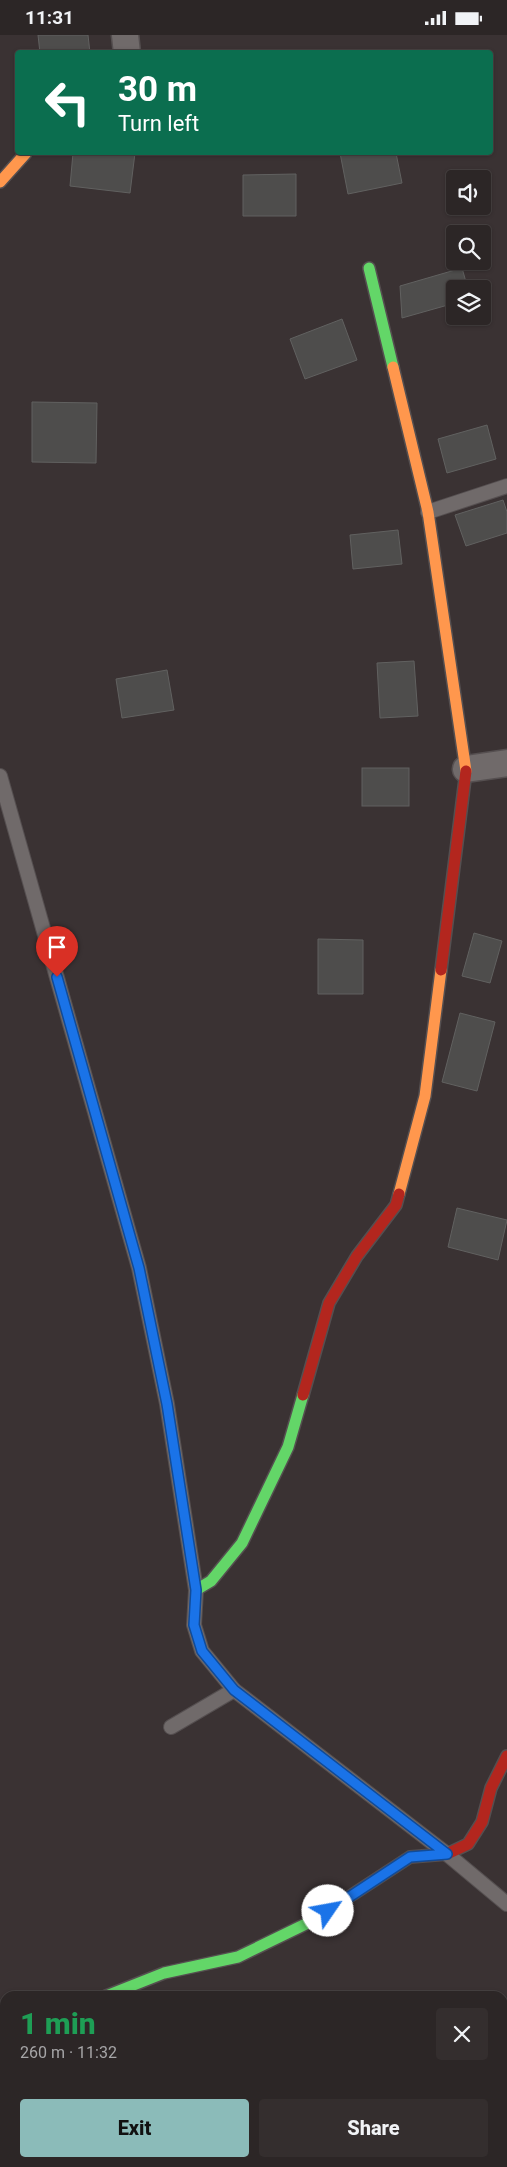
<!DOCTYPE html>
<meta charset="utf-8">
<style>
body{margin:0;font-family:Roboto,sans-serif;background:#342e2e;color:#f1f3f6;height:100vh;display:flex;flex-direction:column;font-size:19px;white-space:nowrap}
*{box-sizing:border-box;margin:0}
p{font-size:16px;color:#a6a5a7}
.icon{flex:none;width:28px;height:28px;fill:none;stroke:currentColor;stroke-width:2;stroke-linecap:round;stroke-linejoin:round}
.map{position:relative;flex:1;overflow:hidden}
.panel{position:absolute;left:0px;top:1956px;width:508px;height:176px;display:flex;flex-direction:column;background:#2c2626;border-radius:15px 15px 0 0;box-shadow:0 1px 4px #0004,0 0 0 1px #484343}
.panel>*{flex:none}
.hud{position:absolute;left:15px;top:15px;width:478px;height:105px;border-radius:5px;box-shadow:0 1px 4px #0004,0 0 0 1px #484343;background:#0b6e4f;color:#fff;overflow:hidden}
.buttons{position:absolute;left:446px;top:135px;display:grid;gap:10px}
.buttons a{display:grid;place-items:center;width:45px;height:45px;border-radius:5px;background:#2c2626;box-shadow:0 1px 4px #0004,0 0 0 1px #484343;font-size:25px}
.pin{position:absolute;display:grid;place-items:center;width:42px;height:42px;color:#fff;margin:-51px -21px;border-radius:50% 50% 50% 0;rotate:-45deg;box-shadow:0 0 5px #0007}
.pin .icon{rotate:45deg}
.me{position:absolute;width:55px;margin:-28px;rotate:57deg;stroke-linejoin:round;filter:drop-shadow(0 0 4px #0008)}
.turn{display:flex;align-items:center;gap:18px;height:105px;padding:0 20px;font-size:22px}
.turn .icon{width:65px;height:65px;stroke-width:2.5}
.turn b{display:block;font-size:35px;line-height:42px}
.round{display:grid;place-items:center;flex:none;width:52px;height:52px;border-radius:5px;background:#342e2e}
.headline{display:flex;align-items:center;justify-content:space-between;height:85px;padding:0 20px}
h1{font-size:30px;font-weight:800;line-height:38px;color:#1e9e55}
.button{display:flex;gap:10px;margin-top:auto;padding:10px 20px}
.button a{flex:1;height:58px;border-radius:5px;background:#8bbbb9;color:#111;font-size:20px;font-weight:800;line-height:58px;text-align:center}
.button a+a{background:#342e2e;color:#f1f3f6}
.status{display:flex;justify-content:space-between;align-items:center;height:35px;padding:0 25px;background:#2c2626;direction:ltr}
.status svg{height:14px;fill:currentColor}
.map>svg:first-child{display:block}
.forest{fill:#974454}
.building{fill:#4e4d4c;stroke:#616160}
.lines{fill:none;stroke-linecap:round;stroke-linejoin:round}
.lane-casing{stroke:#554f50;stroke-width:16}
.street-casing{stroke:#554f50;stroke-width:29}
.fast-casing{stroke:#554f50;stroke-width:14}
.slow-casing{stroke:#554f50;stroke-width:14}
.jam-casing{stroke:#554f50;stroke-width:14}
.lane{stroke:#706a6a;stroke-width:14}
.street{stroke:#706a6a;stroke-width:26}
.fast{stroke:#63d668;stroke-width:11}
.slow{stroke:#ff974d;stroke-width:11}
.jam{stroke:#b3261e;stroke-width:11}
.route-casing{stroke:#114b97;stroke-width:12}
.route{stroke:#1a73e8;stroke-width:9}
</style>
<div class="status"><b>11:31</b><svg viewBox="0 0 49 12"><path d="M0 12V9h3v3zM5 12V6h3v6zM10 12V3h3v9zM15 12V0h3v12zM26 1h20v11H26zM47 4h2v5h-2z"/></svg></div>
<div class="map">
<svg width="507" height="2132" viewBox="0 0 507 2132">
<rect width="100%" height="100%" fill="#3a3233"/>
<!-- forest -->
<path class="forest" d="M 5,2085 L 5,2128 L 444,2128 L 444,2132 L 0,2132 L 0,2089 Z"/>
<!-- building -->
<g class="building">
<path d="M 38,0 L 88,0 L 90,18 L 40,18 Z"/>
<path d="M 73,118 L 135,118 L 130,158 L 70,151 Z"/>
<path d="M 340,118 L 396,118 L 402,148 L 348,159 Z"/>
<path d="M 296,139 L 296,181 L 243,181 L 243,140 Z"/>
<path d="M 462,233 L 468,254 L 455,254 L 455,268 L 402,283 L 400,251 Z"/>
<path d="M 342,284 L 357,325 L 305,344 L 290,304 Z"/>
<path d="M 32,367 L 97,368 L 96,428 L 32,427 Z"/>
<path d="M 487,390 L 496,424 L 447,438 L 438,404 Z"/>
<path d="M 503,465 L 507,477 L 507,498 L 466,511 L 455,480 Z"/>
<path d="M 398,495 L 402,529 L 353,534 L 350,500 Z"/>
<path d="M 414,626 L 418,681 L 380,683 L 377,628 Z"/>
<path d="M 167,635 L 174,675 L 122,683 L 116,644 Z"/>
<rect x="362" y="733" width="47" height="38"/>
<path d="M 474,898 L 502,906 L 490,948 L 462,941 Z"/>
<path d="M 318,904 L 363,905 L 363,959 L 318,959 Z"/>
<path d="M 460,978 L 495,987 L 477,1056 L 442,1047 Z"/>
<path d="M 457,1173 L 507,1185 L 498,1225 L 448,1212 Z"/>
<path d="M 5,2052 L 5,2083 L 0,2064 L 0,2054 Z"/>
<path d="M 507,2059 L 507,2103 L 502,2103 L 502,2060 Z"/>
<path d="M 307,2128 L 366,2128 L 368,2132 L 308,2132 Z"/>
</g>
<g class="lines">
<defs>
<g id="lane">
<path d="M 428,477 L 507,451"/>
<path d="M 0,741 L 139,1233 L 167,1369 L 196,1555 L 194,1590 L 202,1616 L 234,1655 L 447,1819 L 507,1869"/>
<path d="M 171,1692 L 234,1655"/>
</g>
<g id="street">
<path d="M 125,0 L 127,18"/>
<path d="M 466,734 L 507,728"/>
<path d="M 0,1991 L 5,1990"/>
<path d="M 75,2128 L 76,2132"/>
</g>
<g id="fast">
<path d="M 369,233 L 393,332"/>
<path d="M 196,1555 L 211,1546 L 242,1508 L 288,1412 L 303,1360"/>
<path d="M 106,1961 L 164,1938 L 238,1922 L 312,1886 L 329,1875"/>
</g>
<g id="slow">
<path d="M 0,147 L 26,118"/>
<path d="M 393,332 L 428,477 L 466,736"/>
<path d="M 399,1159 L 425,1061 L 441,935"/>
</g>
<g id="jam">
<path d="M 441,935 L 466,736"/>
<path d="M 303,1360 L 329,1268 L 357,1221 L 396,1170 L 399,1159"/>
<path d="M 329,1875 L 410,1822 L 447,1819 L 468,1809 L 482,1787 L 491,1753 L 507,1721"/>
</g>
</defs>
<!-- lane casing -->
<use href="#lane" class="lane-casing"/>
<!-- street casing -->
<use href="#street" class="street-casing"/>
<!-- fast casing -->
<use href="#fast" class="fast-casing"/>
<!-- slow casing -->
<use href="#slow" class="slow-casing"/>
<!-- jam casing -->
<use href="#jam" class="jam-casing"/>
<!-- lane -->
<use href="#lane" class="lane"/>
<!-- street -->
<use href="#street" class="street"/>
<!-- fast -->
<use href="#fast" class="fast"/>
<!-- slow -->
<use href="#slow" class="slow"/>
<!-- jam -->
<use href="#jam" class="jam"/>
</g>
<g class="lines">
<defs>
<path id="route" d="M 57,942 L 139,1233 L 167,1369 L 196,1555 L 194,1590 L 202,1616 L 234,1655 L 447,1819 L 410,1822 L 328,1876"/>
</defs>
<!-- route casing -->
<use href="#route" class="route-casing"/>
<!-- route -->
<use href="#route" class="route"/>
</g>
</svg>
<div class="buttons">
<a><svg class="icon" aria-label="sound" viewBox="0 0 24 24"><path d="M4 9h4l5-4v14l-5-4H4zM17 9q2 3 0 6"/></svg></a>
<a><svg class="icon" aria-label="search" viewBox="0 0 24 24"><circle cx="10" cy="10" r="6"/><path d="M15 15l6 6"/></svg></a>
<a><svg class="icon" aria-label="layers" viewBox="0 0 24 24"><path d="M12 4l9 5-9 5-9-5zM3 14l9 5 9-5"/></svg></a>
</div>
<div class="pin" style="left:57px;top:942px;background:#d93025"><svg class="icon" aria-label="arrive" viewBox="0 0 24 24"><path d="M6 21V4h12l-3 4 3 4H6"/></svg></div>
<svg class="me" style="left:328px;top:1876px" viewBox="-20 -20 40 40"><circle r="19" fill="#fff"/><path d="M0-13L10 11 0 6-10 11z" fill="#1a73e8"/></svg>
<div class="hud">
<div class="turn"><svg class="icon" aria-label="left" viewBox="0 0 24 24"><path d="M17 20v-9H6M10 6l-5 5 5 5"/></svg><div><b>30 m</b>Turn left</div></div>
</div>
<section class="panel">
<div class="headline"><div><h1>1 min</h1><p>260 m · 11:32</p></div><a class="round"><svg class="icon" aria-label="close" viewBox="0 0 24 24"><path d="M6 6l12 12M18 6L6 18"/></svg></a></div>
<div class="button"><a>Exit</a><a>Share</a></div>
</section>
</div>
